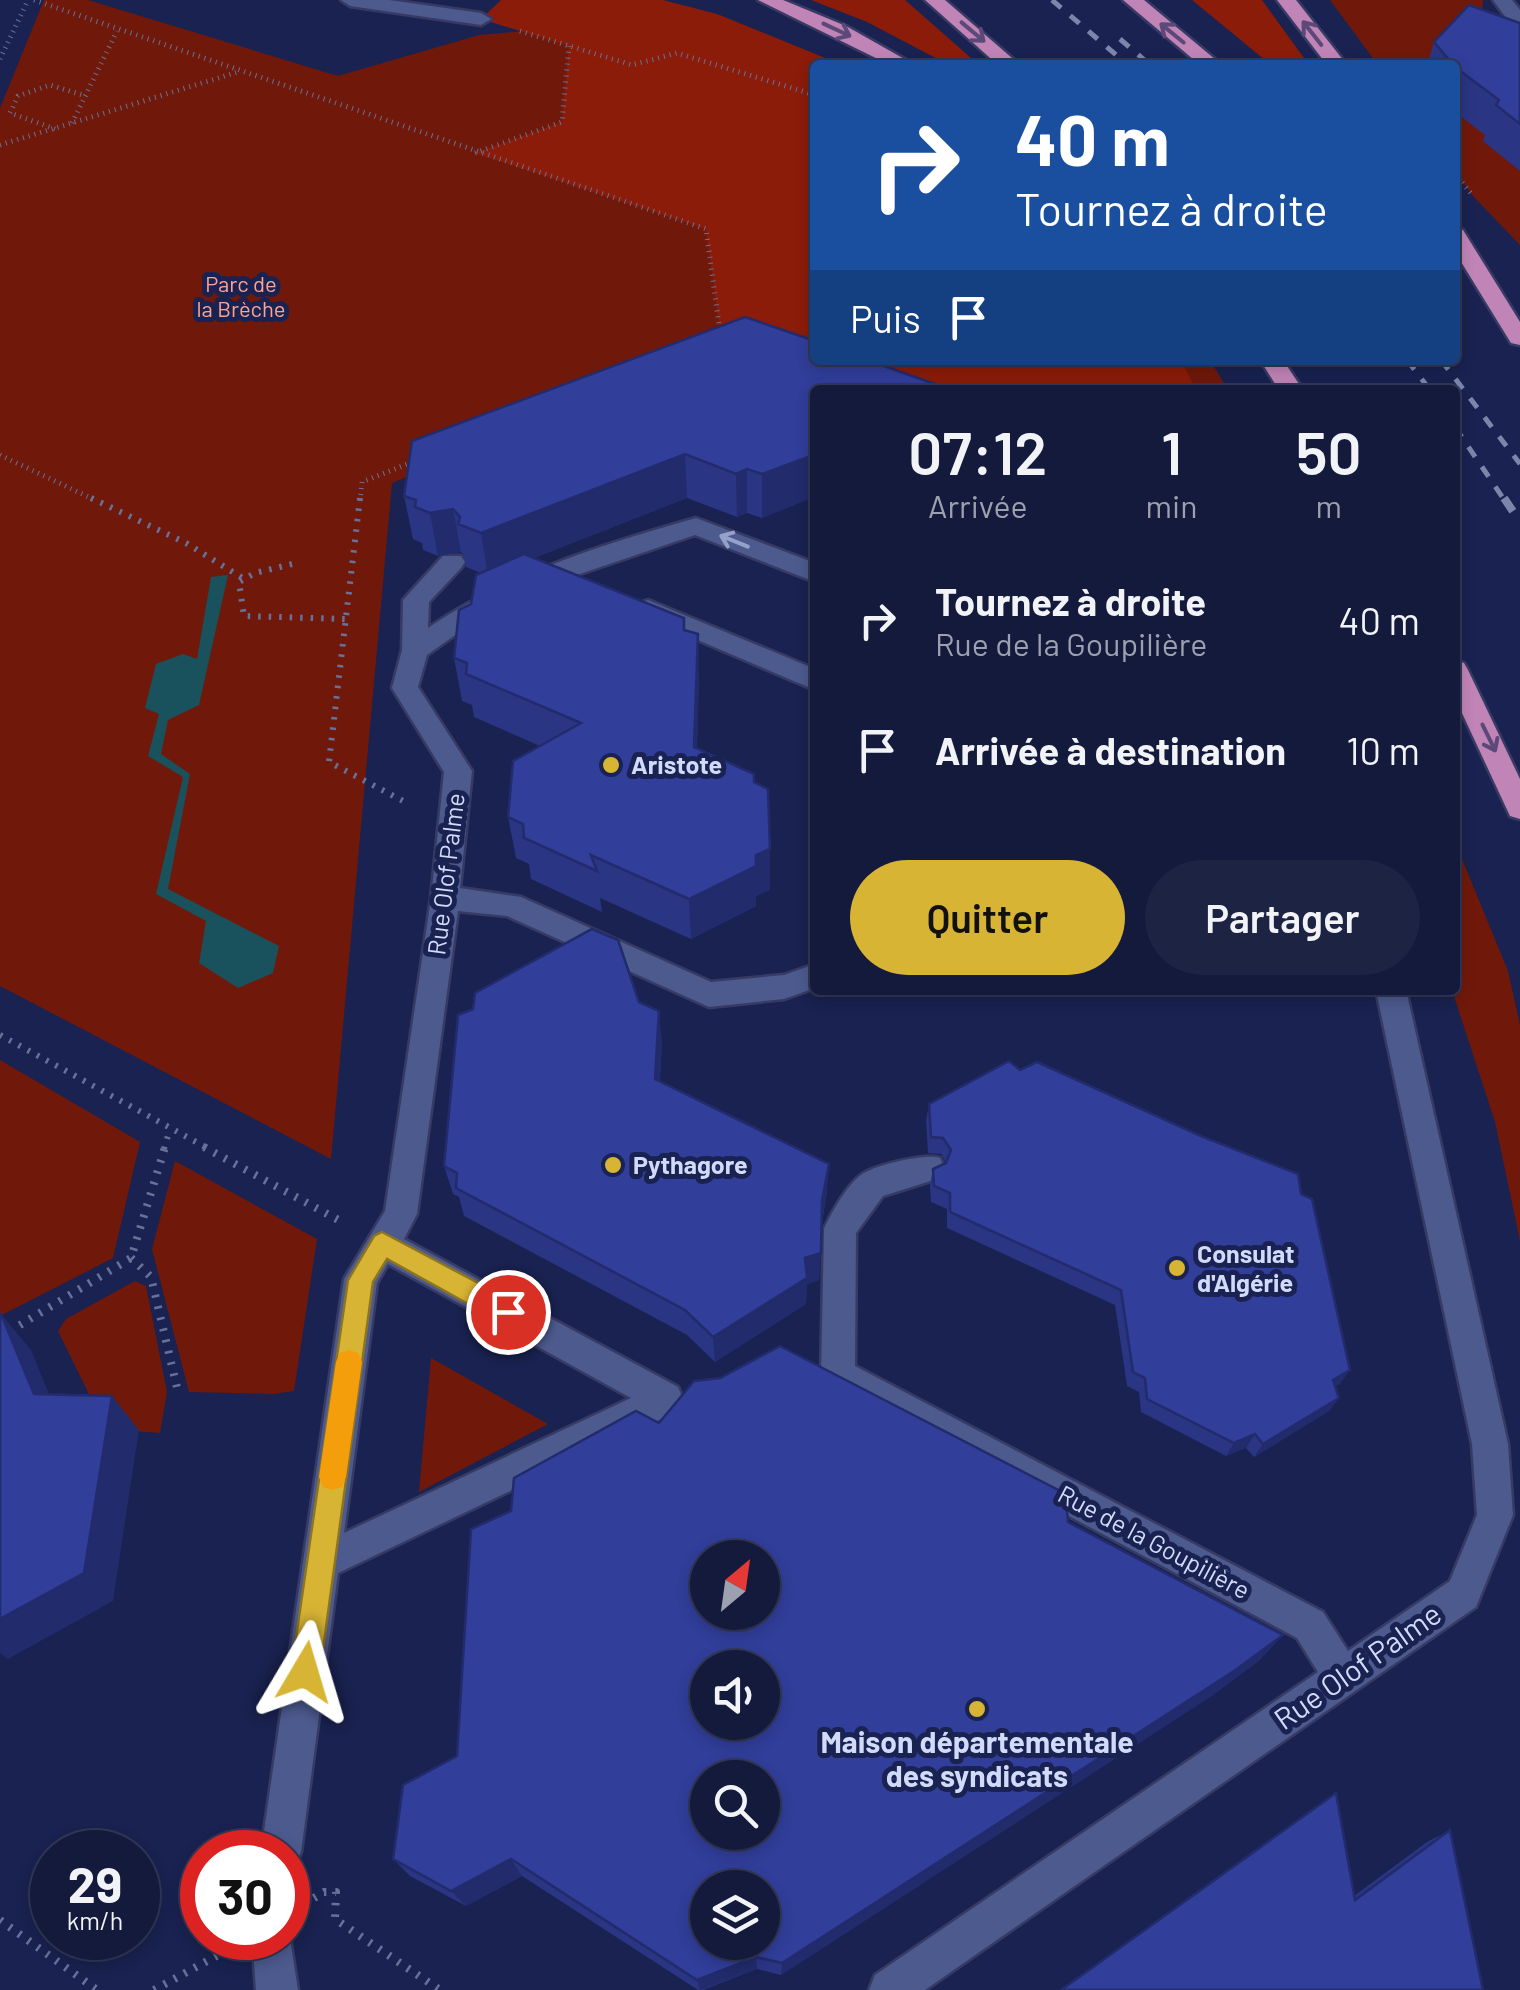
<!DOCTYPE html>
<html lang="fr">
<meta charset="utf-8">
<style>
body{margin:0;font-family:Barlow,sans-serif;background:#1c2343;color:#f1f3f6;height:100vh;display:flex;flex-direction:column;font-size:38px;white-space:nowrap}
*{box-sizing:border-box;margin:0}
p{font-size:32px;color:#9da1af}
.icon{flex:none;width:55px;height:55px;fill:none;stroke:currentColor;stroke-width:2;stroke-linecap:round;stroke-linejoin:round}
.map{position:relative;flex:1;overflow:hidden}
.details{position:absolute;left:810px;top:385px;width:650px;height:610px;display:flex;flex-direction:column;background:#131a3c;border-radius:10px;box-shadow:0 5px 15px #0003,0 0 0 2px #323856}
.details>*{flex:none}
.guide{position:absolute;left:810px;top:60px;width:650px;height:305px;border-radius:10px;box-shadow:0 5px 15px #0003,0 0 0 2px #323856;background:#1a4fa0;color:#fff;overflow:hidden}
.needle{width:65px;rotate:29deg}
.tools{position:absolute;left:690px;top:1540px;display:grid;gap:20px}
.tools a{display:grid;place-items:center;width:90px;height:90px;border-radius:50%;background:#131a3c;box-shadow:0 5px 15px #0003,0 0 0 2px #323856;font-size:50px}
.speed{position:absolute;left:30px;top:1830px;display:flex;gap:20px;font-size:50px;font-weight:700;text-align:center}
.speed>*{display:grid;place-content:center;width:130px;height:130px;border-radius:50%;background:#131a3c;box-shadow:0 5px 15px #0003,0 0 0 2px #323856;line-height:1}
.speed small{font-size:25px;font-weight:400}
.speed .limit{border:15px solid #d22;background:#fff;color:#111}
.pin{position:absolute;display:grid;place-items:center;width:85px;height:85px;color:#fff;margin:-42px;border:5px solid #fff;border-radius:50%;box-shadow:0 2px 10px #0007}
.me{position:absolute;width:110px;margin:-55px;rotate:7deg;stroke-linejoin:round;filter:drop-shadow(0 0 8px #0008)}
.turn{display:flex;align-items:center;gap:35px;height:210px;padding:0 40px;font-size:45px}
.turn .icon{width:130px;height:130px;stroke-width:2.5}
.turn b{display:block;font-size:70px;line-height:85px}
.then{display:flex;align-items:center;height:95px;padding:0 40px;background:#0003;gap:20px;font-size:38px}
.eta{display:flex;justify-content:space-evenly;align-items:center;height:170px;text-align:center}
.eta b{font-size:60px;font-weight:600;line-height:70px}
.primary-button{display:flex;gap:20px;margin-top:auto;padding:20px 40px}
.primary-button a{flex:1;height:115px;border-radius:60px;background:#d8b434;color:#111;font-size:40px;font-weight:600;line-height:115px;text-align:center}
.primary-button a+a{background:#1c2343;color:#f1f3f6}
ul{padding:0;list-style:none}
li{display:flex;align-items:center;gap:30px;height:130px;padding:0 40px}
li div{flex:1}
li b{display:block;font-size:38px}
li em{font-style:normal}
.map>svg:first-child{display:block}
.green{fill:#70190a}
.forest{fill:#8b1c09}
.water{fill:#19515c}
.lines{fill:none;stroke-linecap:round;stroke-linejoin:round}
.minor-casing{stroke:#373a63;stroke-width:5}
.highway-casing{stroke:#373a63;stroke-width:5}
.path-far2{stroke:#687299;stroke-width:5;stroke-dasharray:1 5;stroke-linecap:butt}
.path-far1{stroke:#687299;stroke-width:6;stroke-dasharray:2.5 8;stroke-linecap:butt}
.path{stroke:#687299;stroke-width:8;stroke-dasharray:2.5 9;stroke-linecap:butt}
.minor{fill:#4c5a8e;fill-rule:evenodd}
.highway{fill:#c084b7;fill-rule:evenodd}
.rail-far1{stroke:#7c86ab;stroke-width:5;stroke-dasharray:12 12;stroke-linecap:butt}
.rail{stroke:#7c86ab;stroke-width:8;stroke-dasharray:16 16;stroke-linecap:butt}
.wall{fill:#2a3584}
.shaded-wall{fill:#222b6c}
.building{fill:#313e9a;stroke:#222b6c;stroke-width:2.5;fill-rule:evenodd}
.oneway{stroke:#5c4979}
.oneway2{stroke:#95a1c9}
.route{fill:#d8b434;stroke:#8c7522;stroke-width:2.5}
.slow{fill:#f59e0b}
.poi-dot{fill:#d8b434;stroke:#192250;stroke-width:4}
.labels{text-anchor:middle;stroke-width:10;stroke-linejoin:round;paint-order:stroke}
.far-park-label{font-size:22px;fill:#fca493;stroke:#192250}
.poi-label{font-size:25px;font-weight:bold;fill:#d1dbf9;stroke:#192250;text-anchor:start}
.street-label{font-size:25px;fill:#d1dbf9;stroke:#192250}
.near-street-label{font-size:30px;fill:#d1dbf9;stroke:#192250}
.near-poi-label{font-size:30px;font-weight:bold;fill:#d1dbf9;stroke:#192250}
</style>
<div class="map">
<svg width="1520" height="1990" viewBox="0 0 1520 1990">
<rect width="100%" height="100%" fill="#192250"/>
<!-- green -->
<g class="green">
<path d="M 44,0 L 88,0 L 338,76 L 479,35 L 717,14 L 842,65 L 815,65 L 815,360 L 1210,360 L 1228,390 L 882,390 L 741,344 L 392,483 L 331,1159 L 0,986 L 0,108 Z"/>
<path d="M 1330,0 L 1483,0 L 1482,13 L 1435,65 L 1378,65 Z"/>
<path d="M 1455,112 L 1487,136 L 1484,141 L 1520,171 L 1520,245 L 1472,195 L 1455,171 Z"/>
<path d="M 1455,842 L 1508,971 L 1520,1025 L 1520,1241 L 1495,1122 L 1452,990 L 1455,990 Z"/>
<path d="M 0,1060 L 140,1142 L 113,1258 L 0,1316 Z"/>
<path d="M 175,1161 L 317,1239 L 294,1391 L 274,1394 L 189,1392 L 152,1249 Z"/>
<path d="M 135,1281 L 146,1286 L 167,1392 L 160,1433 L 106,1429 L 58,1331 L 66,1319 Z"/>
<path d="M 431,1358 L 548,1424 L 419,1492 Z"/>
</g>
<!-- forest -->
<g class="forest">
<path d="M 501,0 L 663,0 L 717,14 L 842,65 L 815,65 L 815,360 L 1181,360 L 1196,390 L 882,390 L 721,338 L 706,229 L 475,153 L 562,122 L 569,46 L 481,19 Z"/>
<path d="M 811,0 L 905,0 L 979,65 L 949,65 L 867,22 Z"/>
<path d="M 1192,0 L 1262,0 L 1309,65 L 1271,65 Z"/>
</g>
<!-- water -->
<path class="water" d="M 228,575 L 199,705 L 168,720 L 161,754 L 190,774 L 168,889 L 279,946 L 273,973 L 238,988 L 199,963 L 206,921 L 156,894 L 183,777 L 148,756 L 159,714 L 145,708 L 156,664 L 183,654 L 197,659 L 211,577 Z"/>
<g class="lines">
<defs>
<g id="minor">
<path d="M 341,0 L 389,0 L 481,13 L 491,19 L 481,25 L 350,6 Z"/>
<path d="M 1493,0 L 1512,0 L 1520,10 L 1520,29 L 1513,27 Z"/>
<path d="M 696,518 L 815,563 L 815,582 L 695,535 L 568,578 L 489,611 L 427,655 L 418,687 L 472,771 L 460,888 L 521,897 L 711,982 L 784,975 L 815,964 L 815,988 L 784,999 L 709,1007 L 507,916 L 458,911 L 417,1214 L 404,1239 L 678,1387 L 683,1399 L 678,1411 L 338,1573 L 301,1852 L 295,1866 L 288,1869 L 288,1852 L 261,1852 L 344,1279 L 385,1211 L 431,898 L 444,772 L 392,688 L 402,650 L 403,600 L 443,556 L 461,556 L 465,562 L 461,568 L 429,602 L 428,628 C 507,574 604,544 696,518 ZM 388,1264 L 631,1398 L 344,1533 L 377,1283 Z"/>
<path d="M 648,600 L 815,669 L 815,690 L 639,615 L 635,609 L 639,603 Z"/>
<path d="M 1376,990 L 1406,990 L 1508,1444 L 1513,1515 L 1476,1607 L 925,1990 L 869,1990 L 875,1975 L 1318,1672 L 1297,1638 L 826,1386 L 821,1375 L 824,1229 C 831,1213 847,1185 861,1175 C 874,1165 926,1153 940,1158 L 945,1168 L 940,1178 L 883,1196 L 856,1233 L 855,1366 L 1323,1612 L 1348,1651 L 1450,1581 L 1477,1515 L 1472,1444 Z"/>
<path d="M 288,1926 L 298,1990 L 256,1990 L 252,1938 L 288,1938 Z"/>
</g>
<g id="highway">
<path d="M 758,0 L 783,0 L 846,26 L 915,65 L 890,65 Z"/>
<path d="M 925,0 L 945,0 L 1020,65 L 998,65 Z"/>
<path d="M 1123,0 L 1144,0 L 1222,65 L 1200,65 Z"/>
<path d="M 1277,0 L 1296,0 L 1347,65 L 1327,65 Z"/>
<path d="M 1455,229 L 1463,230 L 1520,322 L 1520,345 L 1511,343 L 1455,252 Z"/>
<path d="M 1260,360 L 1283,360 L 1303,390 L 1279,390 Z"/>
<path d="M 1455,660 L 1464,663 L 1468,670 L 1520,779 L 1520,819 L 1510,816 L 1455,698 Z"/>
</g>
</defs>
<!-- minor casing -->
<use href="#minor" class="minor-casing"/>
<!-- highway casing -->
<use href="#highway" class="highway-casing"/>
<!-- path-far2 -->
<g class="path-far2">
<path d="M 34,0 L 706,229 L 720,332"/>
<path d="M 520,31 L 632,65 L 677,53 L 815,95"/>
<path d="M 0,59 L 28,0"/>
<path d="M 72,123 L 117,31"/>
<path d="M 55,129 L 10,113 L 18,96 L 50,85 L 86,96"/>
<path d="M 0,145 L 238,72"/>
<path d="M 475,153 L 562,122 L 569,46"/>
<path d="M 1455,173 L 1473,196"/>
<path d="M 0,455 L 97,501"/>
<path d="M 360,501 L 362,482 L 415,461"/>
</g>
<!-- path-far1 -->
<g class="path-far1">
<path d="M 91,498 L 186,543 L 244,579"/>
<path d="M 360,498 L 329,762 L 407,803"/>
<path d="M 292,564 L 255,573 L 239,582 L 244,616 L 345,619"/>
<path d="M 0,1035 L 209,1149"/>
<path d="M 164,1149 L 170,1129"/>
</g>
<!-- path -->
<g class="path">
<path d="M 204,1147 L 342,1222"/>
<path d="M 131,1258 L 151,1277 L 178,1392"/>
<path d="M 0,1337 L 131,1258 L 165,1147"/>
<path d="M 314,1898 L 324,1892 L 336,1892 L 335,1919 L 440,1990"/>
<path d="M 0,1920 L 97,1990"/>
<path d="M 154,1990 L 218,1955"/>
</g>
<!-- minor -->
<use href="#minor" class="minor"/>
<!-- highway -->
<use href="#highway" class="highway"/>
<!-- rail-far1 -->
<g class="rail-far1">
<path d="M 1052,0 L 1128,65"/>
<path d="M 1120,39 L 1150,65"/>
<path d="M 1407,360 L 1430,390"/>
<path d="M 1441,360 L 1520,464"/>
<path d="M 1455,427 L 1505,501"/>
</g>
<!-- rail -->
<path class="rail" d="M 1504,498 L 1520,522"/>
</g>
<!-- wall -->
<g class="wall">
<path d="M 1520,23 L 1520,171 L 1483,141 L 1485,135 L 1455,112 L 1455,65 L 1427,65 L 1434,42 Z"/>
<path d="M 815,390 L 815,500 L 811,498 L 762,518 L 747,513 L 737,517 L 687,498 L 534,558 L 684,630 L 699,678 L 697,749 L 754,782 L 770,890 L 756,896 L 756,906 L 691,939 L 600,898 L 602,912 L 531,879 L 529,864 L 516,858 L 508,817 L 540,746 L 474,717 L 472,705 L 462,701 L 454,658 L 481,573 L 466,567 L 464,555 L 461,552 L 438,556 L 423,550 L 422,543 L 413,539 L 404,496 Z"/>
<path d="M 639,1002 L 662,1041 L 660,1081 L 827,1192 L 822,1222 L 819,1280 L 807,1284 L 806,1304 L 715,1362 L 687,1335 L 464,1216 L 459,1197 L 453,1194 L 444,1166 L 473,1009 Z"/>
<path d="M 929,1104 L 1340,1384 L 1335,1386 L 1339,1398 L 1329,1411 L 1254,1457 L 1246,1448 L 1226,1456 L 1141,1412 L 1139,1392 L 1127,1386 L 1115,1305 L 947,1228 L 947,1209 L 931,1202 L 930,1185 L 933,1169 L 946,1163 L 941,1154 L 928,1153 L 926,1121 Z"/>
<path d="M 659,1423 L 1068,1522 L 1260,1660 L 1213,1695 L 781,1975 L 757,1969 L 703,1990 L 698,1990 L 522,1876 L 466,1906 L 410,1876 L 393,1859 L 457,1756 L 511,1511 Z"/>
<path d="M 1450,1830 L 1483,1990 L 1061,1990 L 1354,1896 L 1427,1842 Z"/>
</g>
<!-- shaded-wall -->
<g class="shaded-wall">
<path d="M 685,454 L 687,498 L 488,576 L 481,533 Z"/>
<path d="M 813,455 L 811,498 L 762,518 L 762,474 Z"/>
<path d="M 747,469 L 747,513 L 737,517 L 736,474 Z"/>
<path d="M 453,509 L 461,552 L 438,556 L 430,513 Z"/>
<path d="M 698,634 L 699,678 L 696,790 L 694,747 Z"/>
<path d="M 770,849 L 770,890 L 756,896 L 756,906 L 691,939 L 689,899 L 756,855 Z"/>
<path d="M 659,1011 L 662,1041 L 658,1109 L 655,1079 Z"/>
<path d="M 829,1164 L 827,1192 L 820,1229 L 822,1201 Z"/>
<path d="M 821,1253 L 819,1280 L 807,1284 L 806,1304 L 715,1362 L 713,1337 L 805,1258 Z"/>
<path d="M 1,1314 L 31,1350 L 63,1428 L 34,1394 Z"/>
<path d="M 1350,1370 L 1340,1384 L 1324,1393 L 1333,1380 Z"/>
<path d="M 112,1396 L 139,1430 L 113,1601 L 8,1659 L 0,1653 L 0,1619 Z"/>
<path d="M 1339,1398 L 1329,1411 L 1254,1457 L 1263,1444 Z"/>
<path d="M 1255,1434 L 1246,1448 L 1226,1456 L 1234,1443 Z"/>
<path d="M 1283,1635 L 1260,1660 L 1213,1695 L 781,1975 L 782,1963 Z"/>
<path d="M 511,1859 L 522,1876 L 466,1906 L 451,1891 Z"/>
<path d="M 756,1957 L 757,1969 L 700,1990 L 697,1980 Z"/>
</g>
<!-- building -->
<g class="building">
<path d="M 1469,5 L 1520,23 L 1520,124 L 1496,105 L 1499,100 L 1455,67 L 1434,42 Z"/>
<path d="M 745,317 L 815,341 L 815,360 L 867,360 L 952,390 L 815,390 L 815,456 L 813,455 L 762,474 L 747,469 L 736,474 L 685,454 L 481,533 L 458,524 L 460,517 L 453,509 L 430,513 L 415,507 L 416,500 L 404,496 L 412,441 Z"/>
<path d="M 524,554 L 684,618 L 684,630 L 698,634 L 694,747 L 754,774 L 754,782 L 768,789 L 770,849 L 756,855 L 756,866 L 689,899 L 591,855 L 597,871 L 524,838 L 523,824 L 508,817 L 513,761 L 581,723 L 466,674 L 467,663 L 454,658 L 459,610 L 471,604 L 476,575 Z"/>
<path d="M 592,929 L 618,940 L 639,1002 L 659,1011 L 655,1079 L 829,1164 L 822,1201 L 821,1253 L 805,1258 L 807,1278 L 713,1337 L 685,1310 L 456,1188 L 457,1173 L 444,1166 L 458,1015 L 473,1009 L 475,993 Z"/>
<path d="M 1009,1061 L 1020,1070 L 1037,1062 L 1201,1136 L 1298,1174 L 1301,1194 L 1312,1199 L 1350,1370 L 1333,1380 L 1339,1398 L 1263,1444 L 1255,1434 L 1234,1443 L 1147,1399 L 1145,1378 L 1133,1372 L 1121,1290 L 950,1212 L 950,1193 L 934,1186 L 933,1169 L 946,1163 L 951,1150 L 943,1138 L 931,1137 L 929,1104 Z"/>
<path d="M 1,1314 L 34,1394 L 112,1396 L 84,1573 L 0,1619 L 0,1315 Z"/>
<path d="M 780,1346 L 1066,1494 L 1068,1522 L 1283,1635 L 1234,1671 L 782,1963 L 756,1957 L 697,1980 L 511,1859 L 451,1891 L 393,1859 L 403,1785 L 457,1756 L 471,1529 L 511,1511 L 514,1478 L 636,1411 L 659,1423 L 694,1381 L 720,1378 ZM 708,1558 L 762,1558 L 762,1612 L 708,1612 ZM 708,1668 L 762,1668 L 762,1722 L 708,1722 ZM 708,1778 L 762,1778 L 762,1832 L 708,1832 ZM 708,1888 L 762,1888 L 762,1942 L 708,1942 Z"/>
<path d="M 1336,1793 L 1355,1900 L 1450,1830 L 1483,1990 L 1061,1990 Z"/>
</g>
<!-- one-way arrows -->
<defs><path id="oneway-shaft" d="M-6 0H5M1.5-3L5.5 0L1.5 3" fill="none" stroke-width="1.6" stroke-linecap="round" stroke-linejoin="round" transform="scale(2.5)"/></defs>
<g class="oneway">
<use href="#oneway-shaft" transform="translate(837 30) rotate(25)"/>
<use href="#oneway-shaft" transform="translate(973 32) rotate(40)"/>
<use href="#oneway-shaft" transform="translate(1172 33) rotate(-141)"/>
<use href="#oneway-shaft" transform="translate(1312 33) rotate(-128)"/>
<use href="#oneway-shaft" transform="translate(1489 738) rotate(64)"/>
</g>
<use class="oneway2" href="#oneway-shaft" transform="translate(734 541) rotate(-158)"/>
<!-- route -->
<path class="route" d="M 382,1232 L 518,1304 L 521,1312 L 518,1321 L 508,1324 L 499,1321 L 387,1259 L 373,1282 L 320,1672 L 315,1682 L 305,1686 L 295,1682 L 291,1672 L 348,1280 L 374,1236 Z"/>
<!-- slow -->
<path class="slow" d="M 349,1350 L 358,1353 L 362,1362 L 346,1477 L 342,1487 L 332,1490 L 323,1487 L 319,1477 L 336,1362 L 340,1353 Z"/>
<!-- markers -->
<g class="poi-dot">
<circle cx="611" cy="765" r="10"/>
<circle cx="613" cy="1165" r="10"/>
<circle cx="1177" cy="1268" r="10"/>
<circle cx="977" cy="1709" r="10"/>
</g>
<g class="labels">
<!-- far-park labels -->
<g class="far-park-label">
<text x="241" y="292">Parc de<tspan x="241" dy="25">la Brèche</tspan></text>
</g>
<!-- poi labels -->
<g class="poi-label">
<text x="631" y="774">Aristote</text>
<text x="633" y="1174">Pythagore</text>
<text x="1197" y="1263">Consulat<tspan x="1197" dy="29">d'Algérie</tspan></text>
</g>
<!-- street labels -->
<g class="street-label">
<text transform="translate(446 874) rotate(-83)" y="9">Rue Olof Palme</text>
<text transform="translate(1154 1542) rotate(28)" y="9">Rue de la Goupilière</text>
</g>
<!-- near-street labels -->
<g class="near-street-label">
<text transform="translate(1358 1667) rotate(-35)" y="10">Rue Olof Palme</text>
</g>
<!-- near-poi labels -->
<g class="near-poi-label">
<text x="977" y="1753">Maison départementale<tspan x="977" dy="34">des syndicats</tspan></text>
</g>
</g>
</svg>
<div class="tools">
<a><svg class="needle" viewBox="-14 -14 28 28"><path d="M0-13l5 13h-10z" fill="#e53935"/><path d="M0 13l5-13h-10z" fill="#9da1af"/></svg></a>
<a><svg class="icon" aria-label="sound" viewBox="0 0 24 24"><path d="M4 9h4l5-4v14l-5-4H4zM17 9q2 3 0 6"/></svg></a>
<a><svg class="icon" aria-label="search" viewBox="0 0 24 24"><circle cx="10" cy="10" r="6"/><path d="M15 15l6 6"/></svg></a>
<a><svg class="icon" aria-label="layers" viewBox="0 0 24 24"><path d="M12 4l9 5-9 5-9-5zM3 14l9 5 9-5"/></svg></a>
</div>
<div class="speed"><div>29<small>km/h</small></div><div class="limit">30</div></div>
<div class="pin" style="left:508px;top:1312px;background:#d93025"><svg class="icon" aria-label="arrive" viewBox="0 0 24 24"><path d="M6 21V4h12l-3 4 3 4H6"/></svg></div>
<svg class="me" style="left:305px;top:1672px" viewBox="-20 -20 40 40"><path d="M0-17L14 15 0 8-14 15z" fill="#d8b434" stroke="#fff" stroke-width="4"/></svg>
<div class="guide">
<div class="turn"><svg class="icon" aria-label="right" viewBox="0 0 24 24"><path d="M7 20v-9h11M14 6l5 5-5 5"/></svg><div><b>40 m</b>Tournez à droite</div></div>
<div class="then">Puis<svg class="icon" aria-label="arrive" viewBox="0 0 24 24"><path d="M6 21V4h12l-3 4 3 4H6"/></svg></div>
</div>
<section class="details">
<div class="eta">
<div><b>07:12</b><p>Arrivée</p></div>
<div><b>1</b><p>min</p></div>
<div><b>50</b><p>m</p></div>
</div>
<ul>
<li><svg class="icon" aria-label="right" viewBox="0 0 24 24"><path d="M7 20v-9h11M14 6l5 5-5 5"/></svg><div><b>Tournez à droite</b><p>Rue de la Goupilière</p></div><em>40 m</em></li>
<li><svg class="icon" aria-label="arrive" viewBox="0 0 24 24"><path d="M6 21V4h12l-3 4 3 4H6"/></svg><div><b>Arrivée à destination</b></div><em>10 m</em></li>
</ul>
<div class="primary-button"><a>Quitter</a><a>Partager</a></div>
</section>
</div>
